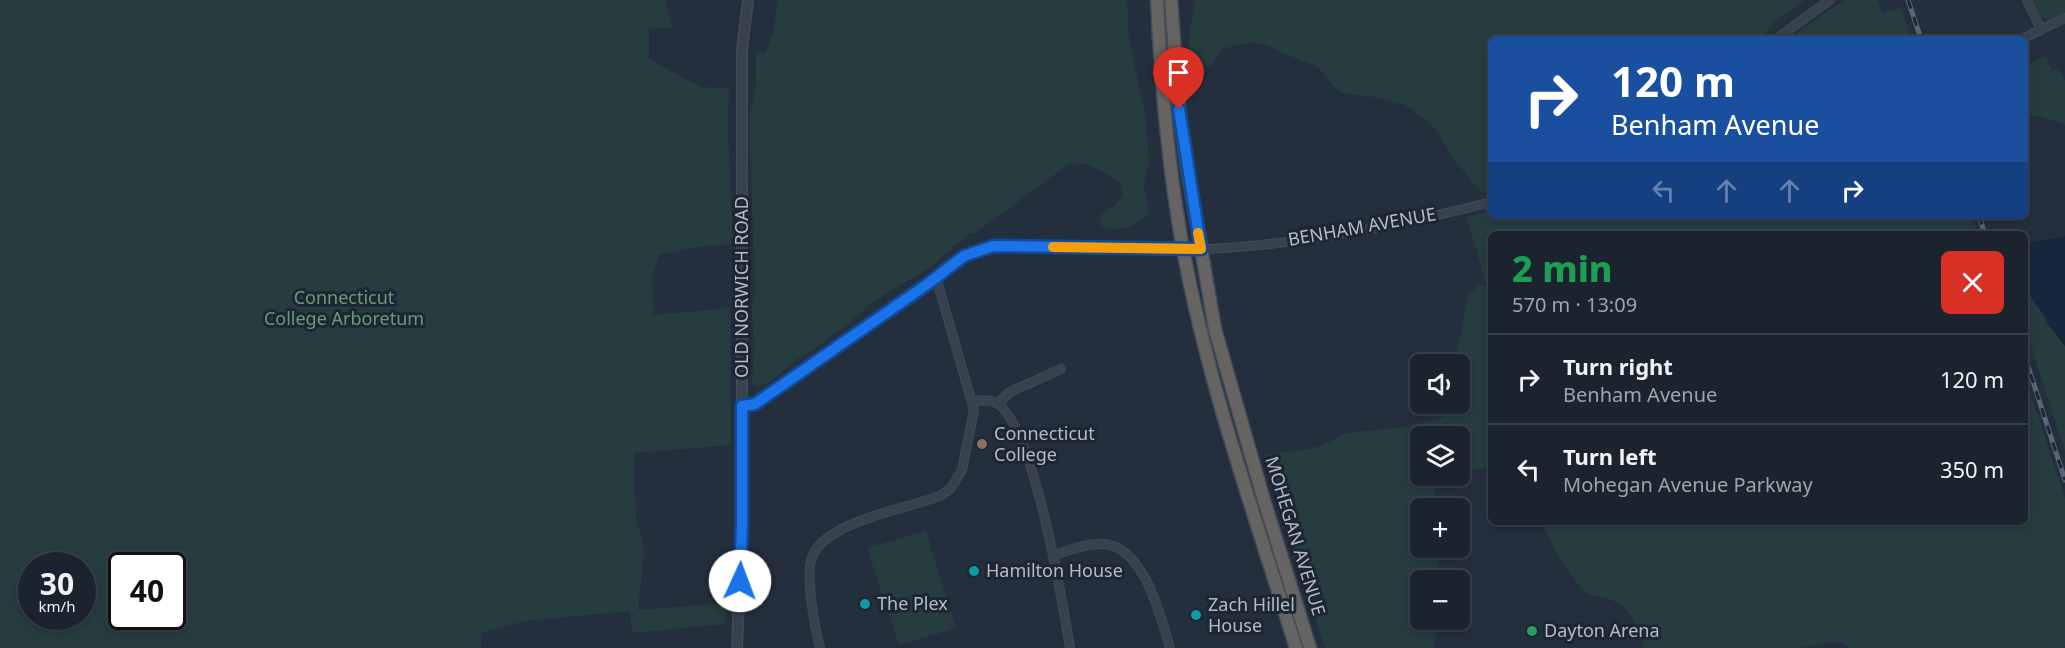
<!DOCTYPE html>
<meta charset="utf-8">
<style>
body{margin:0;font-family:"Noto Sans",sans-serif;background:#282f3a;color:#f1f3f6;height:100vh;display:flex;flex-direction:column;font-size:22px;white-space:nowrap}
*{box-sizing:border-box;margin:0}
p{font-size:20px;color:#a0a4aa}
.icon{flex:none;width:33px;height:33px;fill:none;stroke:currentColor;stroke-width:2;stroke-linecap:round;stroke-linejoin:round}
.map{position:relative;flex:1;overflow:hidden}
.sheet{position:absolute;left:1488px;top:231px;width:540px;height:294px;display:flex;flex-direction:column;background:#1b232e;border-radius:9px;box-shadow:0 3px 9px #0003,0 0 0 2px #39404a}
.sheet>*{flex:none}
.banner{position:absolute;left:1488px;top:36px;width:540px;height:183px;border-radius:9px;box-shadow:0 3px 9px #0003,0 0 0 2px #39404a;background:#1a4fa0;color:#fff;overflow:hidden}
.buttons{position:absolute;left:1410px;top:354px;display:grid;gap:12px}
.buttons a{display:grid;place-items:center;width:60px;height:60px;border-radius:9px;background:#1b232e;box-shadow:0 3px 9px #0003,0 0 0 2px #39404a;font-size:30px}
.speed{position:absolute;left:18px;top:552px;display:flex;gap:12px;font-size:30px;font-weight:700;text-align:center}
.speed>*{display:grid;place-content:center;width:78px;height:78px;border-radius:50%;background:#1b232e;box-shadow:0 3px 9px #0003,0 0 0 2px #39404a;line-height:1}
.speed small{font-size:15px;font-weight:400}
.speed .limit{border:3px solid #111;border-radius:9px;background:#fff;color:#111}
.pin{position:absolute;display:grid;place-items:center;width:51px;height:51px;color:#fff;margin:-62px -26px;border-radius:50% 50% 50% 0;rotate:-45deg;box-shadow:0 0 6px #0007}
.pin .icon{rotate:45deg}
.me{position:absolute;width:66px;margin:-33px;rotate:2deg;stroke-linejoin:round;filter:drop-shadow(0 0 4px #0008)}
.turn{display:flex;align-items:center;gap:21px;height:126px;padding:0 24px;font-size:27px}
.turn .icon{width:78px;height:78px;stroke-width:2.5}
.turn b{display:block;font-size:42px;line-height:51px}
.lanes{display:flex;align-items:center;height:57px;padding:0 24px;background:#0003;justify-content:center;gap:30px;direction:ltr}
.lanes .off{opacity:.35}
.round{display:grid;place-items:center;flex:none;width:63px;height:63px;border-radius:9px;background:#282f3a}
.summary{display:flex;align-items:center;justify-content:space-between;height:102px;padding:0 24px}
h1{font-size:36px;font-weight:800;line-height:45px;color:#1e9e55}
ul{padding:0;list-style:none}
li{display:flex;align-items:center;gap:18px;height:90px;padding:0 24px;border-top:2px solid #39404a}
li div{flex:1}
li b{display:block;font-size:22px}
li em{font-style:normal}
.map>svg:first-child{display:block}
.green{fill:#263c3f;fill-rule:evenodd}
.water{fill:#17263c}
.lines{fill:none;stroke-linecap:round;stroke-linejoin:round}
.minor-casing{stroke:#414a57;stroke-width:10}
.tertiary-casing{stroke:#414a57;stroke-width:12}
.trunk-casing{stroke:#434c59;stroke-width:15}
.minor{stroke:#38414e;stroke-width:8}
.tertiary{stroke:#38414e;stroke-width:9}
.trunk{stroke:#656462;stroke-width:12}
.rail-casing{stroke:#5a6575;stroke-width:5}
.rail{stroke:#1d2633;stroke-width:3;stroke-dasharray:9;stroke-linecap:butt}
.route-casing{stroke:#114b97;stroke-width:15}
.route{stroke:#1a73e8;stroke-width:10}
.slow{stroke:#f59e0b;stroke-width:10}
.education-dot{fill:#8d6e63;stroke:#1d2633;stroke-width:2}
.culture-dot{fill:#0f9aa8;stroke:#1d2633;stroke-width:2}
.leisure-dot{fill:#2e9e5b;stroke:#1d2633;stroke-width:2}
.labels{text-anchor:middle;stroke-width:6;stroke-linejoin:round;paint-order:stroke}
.street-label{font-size:18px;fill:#b4bcc9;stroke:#1d2633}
.park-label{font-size:18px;fill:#6b9a76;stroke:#1d2633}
.poi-label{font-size:18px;fill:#b4bcc9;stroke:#1d2633;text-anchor:start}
</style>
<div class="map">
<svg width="2065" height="648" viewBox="0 0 2065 648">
<rect width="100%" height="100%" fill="#242f3e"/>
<!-- green -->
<g class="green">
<path d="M 0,0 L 665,0 L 673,28 L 649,29 L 649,59 L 701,87 L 729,88 L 728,127 L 733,240 L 730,245 L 702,246 L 659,255 L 652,277 L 654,315 L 730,308 L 731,445 L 634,453 L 636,522 L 643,540 L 644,554 L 638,610 L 726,603 L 725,624 L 632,633 L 630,611 L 525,621 L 481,633 L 481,648 L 0,648 ZM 32,566 L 82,566 L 82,616 L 32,616 ZM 122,566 L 172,566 L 172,616 L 122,616 Z"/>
<path d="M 777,0 L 1127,0 L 1129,37 L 1146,118 L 1149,163 L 1144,185 L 1149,212 C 1140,225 1116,235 1102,226 L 1100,220 L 1102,214 L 1114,206 L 1123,196 L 1120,183 C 1106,173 1087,160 1069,164 L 975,233 L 968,234 L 932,266 L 877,299 L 845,326 L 816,348 L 793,362 L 770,382 L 756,387 L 752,382 L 754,345 L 752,310 L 755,290 L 749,116 L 756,84 L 756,53 L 766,52 L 774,29 Z"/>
<path d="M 1195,0 L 1805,0 L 1777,19 L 1760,39 L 1491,39 L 1491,190 L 1481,192 L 1457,163 L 1436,130 L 1415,111 L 1403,104 L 1375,97 L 1342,93 L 1331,83 L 1318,68 L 1312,64 L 1280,52 L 1268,45 L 1255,43 L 1241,44 L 1222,49 L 1210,66 L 1196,68 C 1180,50 1194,21 1195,0 Z"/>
<path d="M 1844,0 L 1878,0 L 1882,13 L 1901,7 L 1911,39 L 1788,39 Z"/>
<path d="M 2033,0 L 2065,0 L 2065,13 L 2049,20 L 2042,17 Z"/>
<path d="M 2045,56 L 2052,70 L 2059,70 L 2065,81 L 2065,125 L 2040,116 L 2025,117 L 2025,66 Z"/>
<path d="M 1491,211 L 1491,216 L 1972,216 L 1978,234 L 1491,234 L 1491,467 L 1460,473 L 1460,436 L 1420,436 L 1420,476 L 1452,476 L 1438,481 L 1434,486 L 1435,508 L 1420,508 L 1420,548 L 1437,548 L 1440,580 L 1420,580 L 1420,620 L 1439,620 L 1433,648 L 1325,648 L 1264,455 C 1282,452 1307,451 1323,445 C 1332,442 1338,435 1348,433 C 1378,428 1443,429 1460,404 L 1460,364 L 1455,364 L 1455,361 L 1468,295 L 1478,285 L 1487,285 L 1466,217 Z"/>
<path d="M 2025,266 L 2031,297 L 2065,346 L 2065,451 L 2025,328 Z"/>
<path d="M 2025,376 L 2065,499 L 2065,646 L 2061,648 L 1851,648 L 1842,643 L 1835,642 L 1799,648 L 1644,648 C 1638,624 1631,606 1606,598 C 1597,596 1590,596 1583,591 L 1558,555 L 1541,522 L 2025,522 Z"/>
<path d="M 926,531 L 956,628 L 899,645 L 867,548 Z"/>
</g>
<!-- water -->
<path class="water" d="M 2065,236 L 2065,346 L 2046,322 L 2045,317 L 2031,297 L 2025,266 L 2025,244 Z"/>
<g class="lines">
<defs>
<g id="minor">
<path d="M 2027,0 L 2041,29"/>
<path d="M 1776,39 L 1830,0"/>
<path d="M 2022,39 L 2065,18"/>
<path d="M 973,401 C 979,401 989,399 995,402 C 1033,420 1063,605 1070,648"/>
<path d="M 998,403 L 1010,392 L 1061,369"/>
<path d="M 742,406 L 755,404 L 929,283 L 964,256 L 993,246 C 1057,247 1121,251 1185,250 C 1288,247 1391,228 1491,202"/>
<path d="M 1054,555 C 1070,550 1087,543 1104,544 C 1144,547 1161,617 1170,648"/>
<path d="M 820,648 C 815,628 805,575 812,557 C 826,520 909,509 942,495 L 951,488 L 962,470 L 974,410 L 936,277"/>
</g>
<path id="tertiary" d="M 737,648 L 742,522 L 742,50 L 748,0"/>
<g id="trunk">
<path d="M 1157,0 C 1161,84 1168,167 1183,249 C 1208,385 1255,516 1296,648"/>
<path d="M 1171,0 L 1179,109 L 1188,173 L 1215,329 L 1263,497 L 1310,648"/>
</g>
</defs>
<!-- minor casing -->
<use href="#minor" class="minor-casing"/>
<!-- tertiary casing -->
<use href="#tertiary" class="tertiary-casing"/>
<!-- trunk casing -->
<use href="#trunk" class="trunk-casing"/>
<!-- minor -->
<use href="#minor" class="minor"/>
<!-- tertiary -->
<use href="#tertiary" class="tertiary"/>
<!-- trunk -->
<use href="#trunk" class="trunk"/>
<defs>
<g id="rail">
<path d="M 1908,0 L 1921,39"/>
<path d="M 1979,216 L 1985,234"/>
<path d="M 2025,357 L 2065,480"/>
</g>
</defs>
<!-- rail casing -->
<use href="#rail" class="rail-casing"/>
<!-- rail -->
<use href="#rail" class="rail"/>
</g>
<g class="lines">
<defs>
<path id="route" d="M 740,581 L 742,522 L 742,406 L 755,404 L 929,283 L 964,256 L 993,246 L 1201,249 L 1179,109"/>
</defs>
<!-- route casing -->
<use href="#route" class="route-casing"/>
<!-- route -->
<use href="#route" class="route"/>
<!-- slow -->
<path class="slow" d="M 1053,247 L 1201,249 L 1198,233"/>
</g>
<!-- markers -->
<circle class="education-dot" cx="982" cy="444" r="6"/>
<g class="culture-dot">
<circle cx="974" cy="571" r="6"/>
<circle cx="865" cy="604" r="6"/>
<circle cx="1196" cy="615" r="6"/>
</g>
<circle class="leisure-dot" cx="1532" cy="631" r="6"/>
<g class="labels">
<!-- street labels -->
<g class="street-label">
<text transform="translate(1362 227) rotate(-10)" y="6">BENHAM AVENUE</text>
<text transform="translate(742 287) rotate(-90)" y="6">OLD NORWICH ROAD</text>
<text transform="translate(1295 536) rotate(73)" y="6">MOHEGAN AVENUE</text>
</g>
<!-- park labels -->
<g class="park-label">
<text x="344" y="304">Connecticut<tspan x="344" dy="21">College Arboretum</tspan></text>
</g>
<!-- poi labels -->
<g class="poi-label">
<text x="994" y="440">Connecticut<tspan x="994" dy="21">College</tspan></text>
<text x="986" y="577">Hamilton House</text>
<text x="877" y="610">The Plex</text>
<text x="1208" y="611">Zach Hillel<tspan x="1208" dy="21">House</tspan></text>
<text x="1544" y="637">Dayton Arena</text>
</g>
</g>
</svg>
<div class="buttons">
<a><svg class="icon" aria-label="sound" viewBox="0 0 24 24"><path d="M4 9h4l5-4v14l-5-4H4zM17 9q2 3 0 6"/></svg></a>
<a><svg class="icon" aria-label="layers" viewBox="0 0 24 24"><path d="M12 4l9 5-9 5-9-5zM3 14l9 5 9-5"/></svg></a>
<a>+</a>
<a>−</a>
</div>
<div class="speed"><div>30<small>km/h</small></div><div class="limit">40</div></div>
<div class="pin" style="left:1179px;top:109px;background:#d93025"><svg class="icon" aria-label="arrive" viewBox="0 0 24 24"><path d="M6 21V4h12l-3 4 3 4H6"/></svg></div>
<svg class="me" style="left:740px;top:581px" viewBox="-20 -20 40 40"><circle r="19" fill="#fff"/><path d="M0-13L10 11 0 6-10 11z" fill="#1a73e8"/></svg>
<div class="banner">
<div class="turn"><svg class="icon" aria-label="right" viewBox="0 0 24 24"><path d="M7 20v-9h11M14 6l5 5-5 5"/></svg><div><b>120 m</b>Benham Avenue</div></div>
<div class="lanes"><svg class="icon off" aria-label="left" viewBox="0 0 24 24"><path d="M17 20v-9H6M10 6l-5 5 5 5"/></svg><svg class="icon off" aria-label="ahead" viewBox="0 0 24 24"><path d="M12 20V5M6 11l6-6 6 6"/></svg><svg class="icon off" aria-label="ahead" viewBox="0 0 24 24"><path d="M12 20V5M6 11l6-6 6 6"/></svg><svg class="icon" aria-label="right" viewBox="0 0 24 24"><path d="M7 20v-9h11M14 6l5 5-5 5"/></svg></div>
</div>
<section class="sheet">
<div class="summary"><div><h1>2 min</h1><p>570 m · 13:09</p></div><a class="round" style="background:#d93025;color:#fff"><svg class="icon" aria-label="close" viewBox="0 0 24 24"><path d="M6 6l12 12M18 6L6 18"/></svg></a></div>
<ul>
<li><svg class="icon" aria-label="right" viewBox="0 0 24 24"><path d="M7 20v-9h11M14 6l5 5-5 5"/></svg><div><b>Turn right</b><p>Benham Avenue</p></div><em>120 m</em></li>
<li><svg class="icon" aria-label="left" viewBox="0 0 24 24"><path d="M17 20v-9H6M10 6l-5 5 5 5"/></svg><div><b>Turn left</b><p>Mohegan Avenue Parkway</p></div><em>350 m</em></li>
</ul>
</section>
</div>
